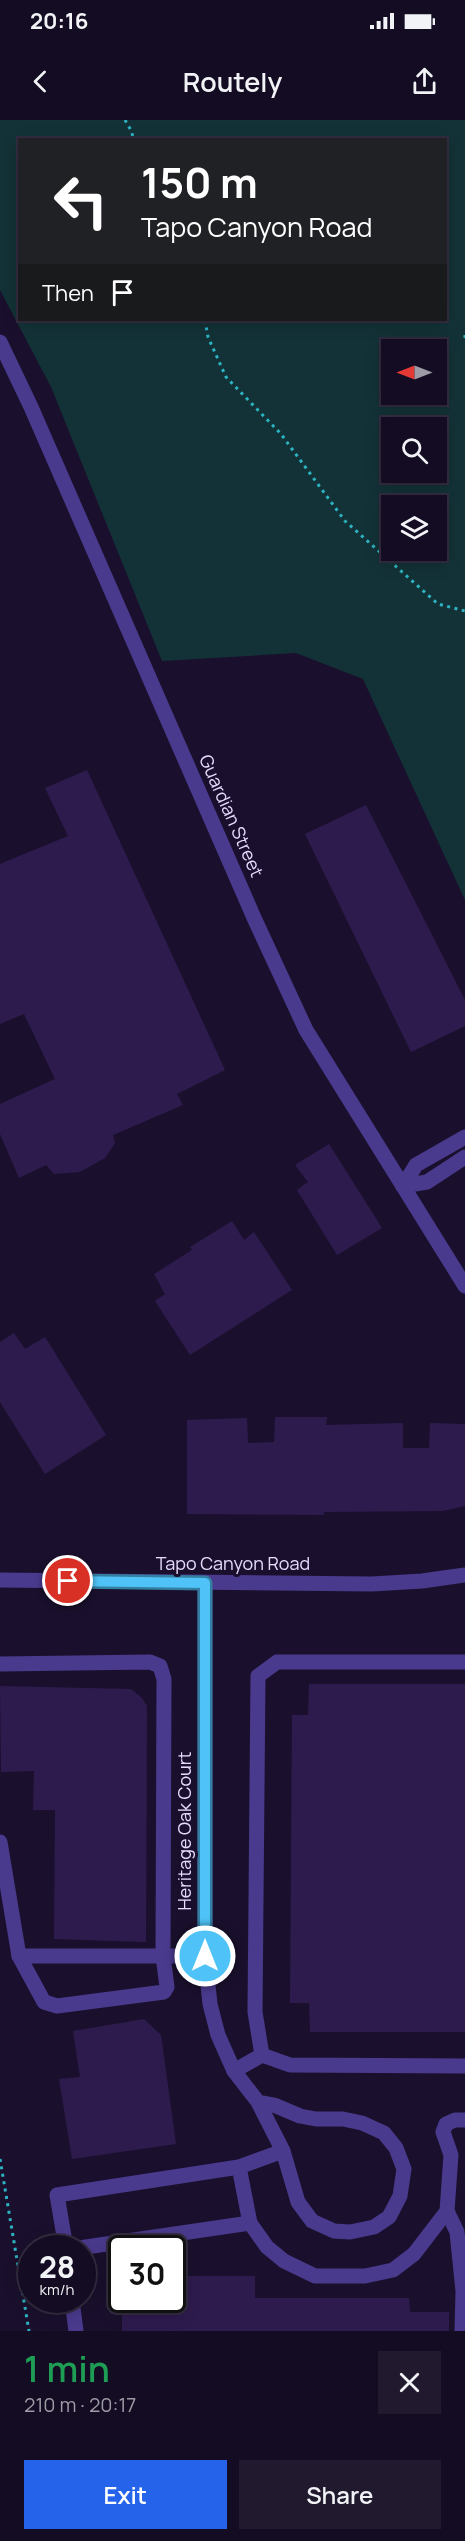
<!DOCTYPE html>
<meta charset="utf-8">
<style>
body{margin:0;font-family:Manrope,sans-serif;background:#211a2f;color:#f1f3f6;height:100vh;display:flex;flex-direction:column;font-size:22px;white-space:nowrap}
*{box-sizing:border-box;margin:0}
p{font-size:20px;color:#9d9ba5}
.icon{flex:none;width:33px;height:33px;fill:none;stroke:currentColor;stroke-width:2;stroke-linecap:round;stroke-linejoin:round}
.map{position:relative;height:2211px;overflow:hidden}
.panel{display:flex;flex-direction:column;background:#140c22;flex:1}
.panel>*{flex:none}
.banner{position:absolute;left:18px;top:18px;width:429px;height:183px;border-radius:0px;box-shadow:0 3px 15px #0003,0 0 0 2px #332c40;background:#202124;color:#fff;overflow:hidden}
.needle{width:39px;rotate:270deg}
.buttons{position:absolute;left:381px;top:219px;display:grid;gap:12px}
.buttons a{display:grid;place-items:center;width:66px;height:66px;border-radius:0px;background:#140c22;box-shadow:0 3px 15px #0003,0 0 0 2px #332c40;font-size:30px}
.speed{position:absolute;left:18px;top:2115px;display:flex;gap:12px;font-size:30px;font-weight:700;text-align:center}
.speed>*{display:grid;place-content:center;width:78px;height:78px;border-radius:50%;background:#140c22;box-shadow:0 3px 15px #0003,0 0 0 2px #332c40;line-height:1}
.speed small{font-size:15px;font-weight:400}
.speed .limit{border:3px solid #111;border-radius:9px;background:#fff;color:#111}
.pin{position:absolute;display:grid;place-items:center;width:51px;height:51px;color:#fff;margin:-26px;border:3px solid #fff;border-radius:50%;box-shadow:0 2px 6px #0007}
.me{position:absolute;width:66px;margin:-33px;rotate:0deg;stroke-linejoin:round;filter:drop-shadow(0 0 4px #0008)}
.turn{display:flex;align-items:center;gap:21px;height:126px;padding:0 24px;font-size:27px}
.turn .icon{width:78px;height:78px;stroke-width:2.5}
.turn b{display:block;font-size:42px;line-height:51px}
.then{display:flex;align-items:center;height:57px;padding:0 24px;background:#0003;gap:12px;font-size:22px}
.round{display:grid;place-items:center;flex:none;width:63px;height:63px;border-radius:0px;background:#211a2f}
.summary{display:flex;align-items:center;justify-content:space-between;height:102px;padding:0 24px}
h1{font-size:36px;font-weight:600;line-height:45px;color:#1e9e55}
.cta{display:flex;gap:12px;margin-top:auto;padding:12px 24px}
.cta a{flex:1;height:69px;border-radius:0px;background:#2563eb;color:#fff;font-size:24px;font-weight:600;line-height:69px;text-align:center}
.cta a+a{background:#211a2f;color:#f1f3f6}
.status{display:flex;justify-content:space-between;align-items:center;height:42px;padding:0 30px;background:#140c22;direction:ltr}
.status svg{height:16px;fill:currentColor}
header{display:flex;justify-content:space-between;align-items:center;height:78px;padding:0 24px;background:#140c22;font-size:27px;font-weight:600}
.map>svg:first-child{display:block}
.green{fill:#133237;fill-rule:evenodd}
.building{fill:#2e1b4e}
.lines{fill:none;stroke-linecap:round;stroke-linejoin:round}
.path{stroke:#2cb4c3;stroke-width:3;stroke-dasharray:3 4.5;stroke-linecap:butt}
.minor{stroke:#4a3a8d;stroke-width:15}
.route-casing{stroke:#337fa1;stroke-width:15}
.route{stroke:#4fc3f7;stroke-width:10}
.labels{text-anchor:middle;stroke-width:6;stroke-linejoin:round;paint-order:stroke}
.street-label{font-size:18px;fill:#e6dcff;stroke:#1a102d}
</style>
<div class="status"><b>20:16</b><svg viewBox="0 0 49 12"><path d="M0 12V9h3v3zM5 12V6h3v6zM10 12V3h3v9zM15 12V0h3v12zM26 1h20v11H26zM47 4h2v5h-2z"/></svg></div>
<header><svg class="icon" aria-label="back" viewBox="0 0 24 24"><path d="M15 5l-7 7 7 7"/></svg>Routely<svg class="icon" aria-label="share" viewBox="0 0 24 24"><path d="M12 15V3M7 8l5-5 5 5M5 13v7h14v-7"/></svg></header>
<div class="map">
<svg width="465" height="2211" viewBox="0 0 465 2211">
<rect width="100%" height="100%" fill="#1a102d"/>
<!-- green -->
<path class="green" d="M 0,0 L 465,0 L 465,780 L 363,559 L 296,533 L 162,541 L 51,267 L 0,170 ZM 20,20 L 446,20 L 446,200 L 20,200 ZM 392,230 L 436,230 L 436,274 L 392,274 ZM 392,308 L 436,308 L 436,352 L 392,352 ZM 392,386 L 436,386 L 436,430 L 392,430 Z"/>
<!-- building -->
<g class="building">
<path d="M 87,650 L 225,950 L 177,974 L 183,985 L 113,1015 L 115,1023 L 105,1038 L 80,1052 L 54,1054 L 46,1045 L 19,1058 L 0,1014 L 0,984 L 55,959 L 24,894 L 0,904 L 0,744 L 68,716 L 45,668 Z"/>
<path d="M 366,685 L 465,880 L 465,906 L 411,932 L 305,714 Z"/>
<path d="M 329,1024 L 382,1108 L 337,1135 L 297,1070 L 308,1062 L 295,1045 Z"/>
<path d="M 232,1101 L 244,1120 L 254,1112 L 292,1170 L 190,1235 L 155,1181 L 165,1174 L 154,1154 L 192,1130 L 190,1127 Z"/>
<path d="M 14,1213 L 25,1229 L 45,1217 L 106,1315 L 45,1354 L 0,1282 L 0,1222 Z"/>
<path d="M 275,1297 L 327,1297 L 326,1305 L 403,1303 L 403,1328 L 429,1328 L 430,1303 L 465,1304 L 465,1386 L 443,1391 L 324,1392 L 324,1395 L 187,1394 L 187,1300 L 247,1298 L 248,1323 L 274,1322 Z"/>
<path d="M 309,1564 L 465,1564 L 465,1912 L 310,1912 L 309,1883 L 290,1883 L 292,1595 L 308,1595 Z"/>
<path d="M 0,1566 L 131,1569 L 142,1578 L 147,1586 L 146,1822 L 54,1819 L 55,1690 L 33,1690 L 34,1651 L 1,1652 Z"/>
<path d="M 144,1899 L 161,1915 L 176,2024 L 72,2039 L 59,1959 L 80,1957 L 73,1911 Z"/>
<path d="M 172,2156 L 255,2156 L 255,2178 L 409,2178 L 410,2192 L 449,2192 L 449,2211 L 122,2211 L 122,2180 L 172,2180 Z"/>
</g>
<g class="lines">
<!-- path -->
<g class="path">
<path d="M 125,0 L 132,12 L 133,20"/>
<path d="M 205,200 L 208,217 L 226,257 L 281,314 L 345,401 L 438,484 L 465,491"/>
<path d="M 465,215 L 465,220"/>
<path d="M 0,2039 L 29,2211"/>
</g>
<!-- minor -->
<g class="minor">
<path d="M 0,222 L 31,287 L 255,800 L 306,910 L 465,1166"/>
<path d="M 403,1066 L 416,1045 L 465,1017"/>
<path d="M 403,1066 L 427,1062 L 465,1037"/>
<path d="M 0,1460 L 372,1464 L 422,1461 L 465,1455"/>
<path d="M 205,1463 L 205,1836 L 210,1884 L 218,1915 L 234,1951 L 258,1982 L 283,2031 L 298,2082 L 312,2101 L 334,2111 L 350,2112 L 374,2107 L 389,2097 L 400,2076 L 404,2049 L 396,2028 L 384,2013 L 362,2003 L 343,1999 L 316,1999 L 300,1996 L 274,1985 L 258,1982"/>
<path d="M 0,1544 L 150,1542 L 160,1546 L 164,1559 L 163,1836 L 167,1867 L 164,1872 L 57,1886 L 44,1882 L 19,1836"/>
<path d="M 0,1722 L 19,1836 L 205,1836"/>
<path d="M 262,1935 L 290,1945 L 465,1946"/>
<path d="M 234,1951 L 262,1935 L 255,1892 L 258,1556 L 277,1542 L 465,1542"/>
<path d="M 239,2047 L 250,2103 L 267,2127 L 284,2141 L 315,2156 L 365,2156 L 393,2150 L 414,2134 L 447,2091 L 451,2035 L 443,2012 L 446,2004 L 455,2000 L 465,2000"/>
<path d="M 447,2091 L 457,2112 L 463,2171 L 462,2211"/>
<path d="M 66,2128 L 57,2075 L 239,2047 L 283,2031"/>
<path d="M 79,2128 L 250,2103"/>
<path d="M 72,2180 L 76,2211"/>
</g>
</g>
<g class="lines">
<defs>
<path id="route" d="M 68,1461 L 205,1463 L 205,1836"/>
</defs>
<!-- route casing -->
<use href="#route" class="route-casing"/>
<!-- route -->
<use href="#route" class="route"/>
</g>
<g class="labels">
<!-- street labels -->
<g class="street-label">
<text transform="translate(231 696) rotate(66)" y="6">Guardian Street</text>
<text x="233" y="1450">Tapo Canyon Road</text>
<text transform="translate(185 1711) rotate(-90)" y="6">Heritage Oak Court</text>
</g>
</g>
</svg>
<div class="buttons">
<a><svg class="needle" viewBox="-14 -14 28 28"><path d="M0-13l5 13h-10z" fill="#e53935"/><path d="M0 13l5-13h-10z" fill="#9d9ba5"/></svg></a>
<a><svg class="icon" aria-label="search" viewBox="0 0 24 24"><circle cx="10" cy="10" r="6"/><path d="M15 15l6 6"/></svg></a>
<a><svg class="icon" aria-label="layers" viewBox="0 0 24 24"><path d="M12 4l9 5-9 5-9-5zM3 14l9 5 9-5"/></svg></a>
</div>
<div class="speed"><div>28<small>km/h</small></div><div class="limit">30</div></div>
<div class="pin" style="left:68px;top:1461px;background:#d93025"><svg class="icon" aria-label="arrive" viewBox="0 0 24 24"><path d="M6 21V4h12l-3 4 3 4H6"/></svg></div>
<svg class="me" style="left:205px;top:1836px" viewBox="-20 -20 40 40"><circle r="17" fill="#4fc3f7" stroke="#fff" stroke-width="3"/><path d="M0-11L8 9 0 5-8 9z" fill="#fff"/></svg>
<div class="banner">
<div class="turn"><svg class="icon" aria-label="left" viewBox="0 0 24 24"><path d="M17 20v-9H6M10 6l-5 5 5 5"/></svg><div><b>150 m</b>Tapo Canyon Road</div></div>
<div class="then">Then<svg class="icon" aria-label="arrive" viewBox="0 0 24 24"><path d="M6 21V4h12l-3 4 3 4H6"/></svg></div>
</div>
</div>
<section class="panel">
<div class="summary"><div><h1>1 min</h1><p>210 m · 20:17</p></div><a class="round"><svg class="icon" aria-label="close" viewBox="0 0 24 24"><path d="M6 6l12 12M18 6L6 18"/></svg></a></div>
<div class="cta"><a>Exit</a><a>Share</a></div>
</section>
